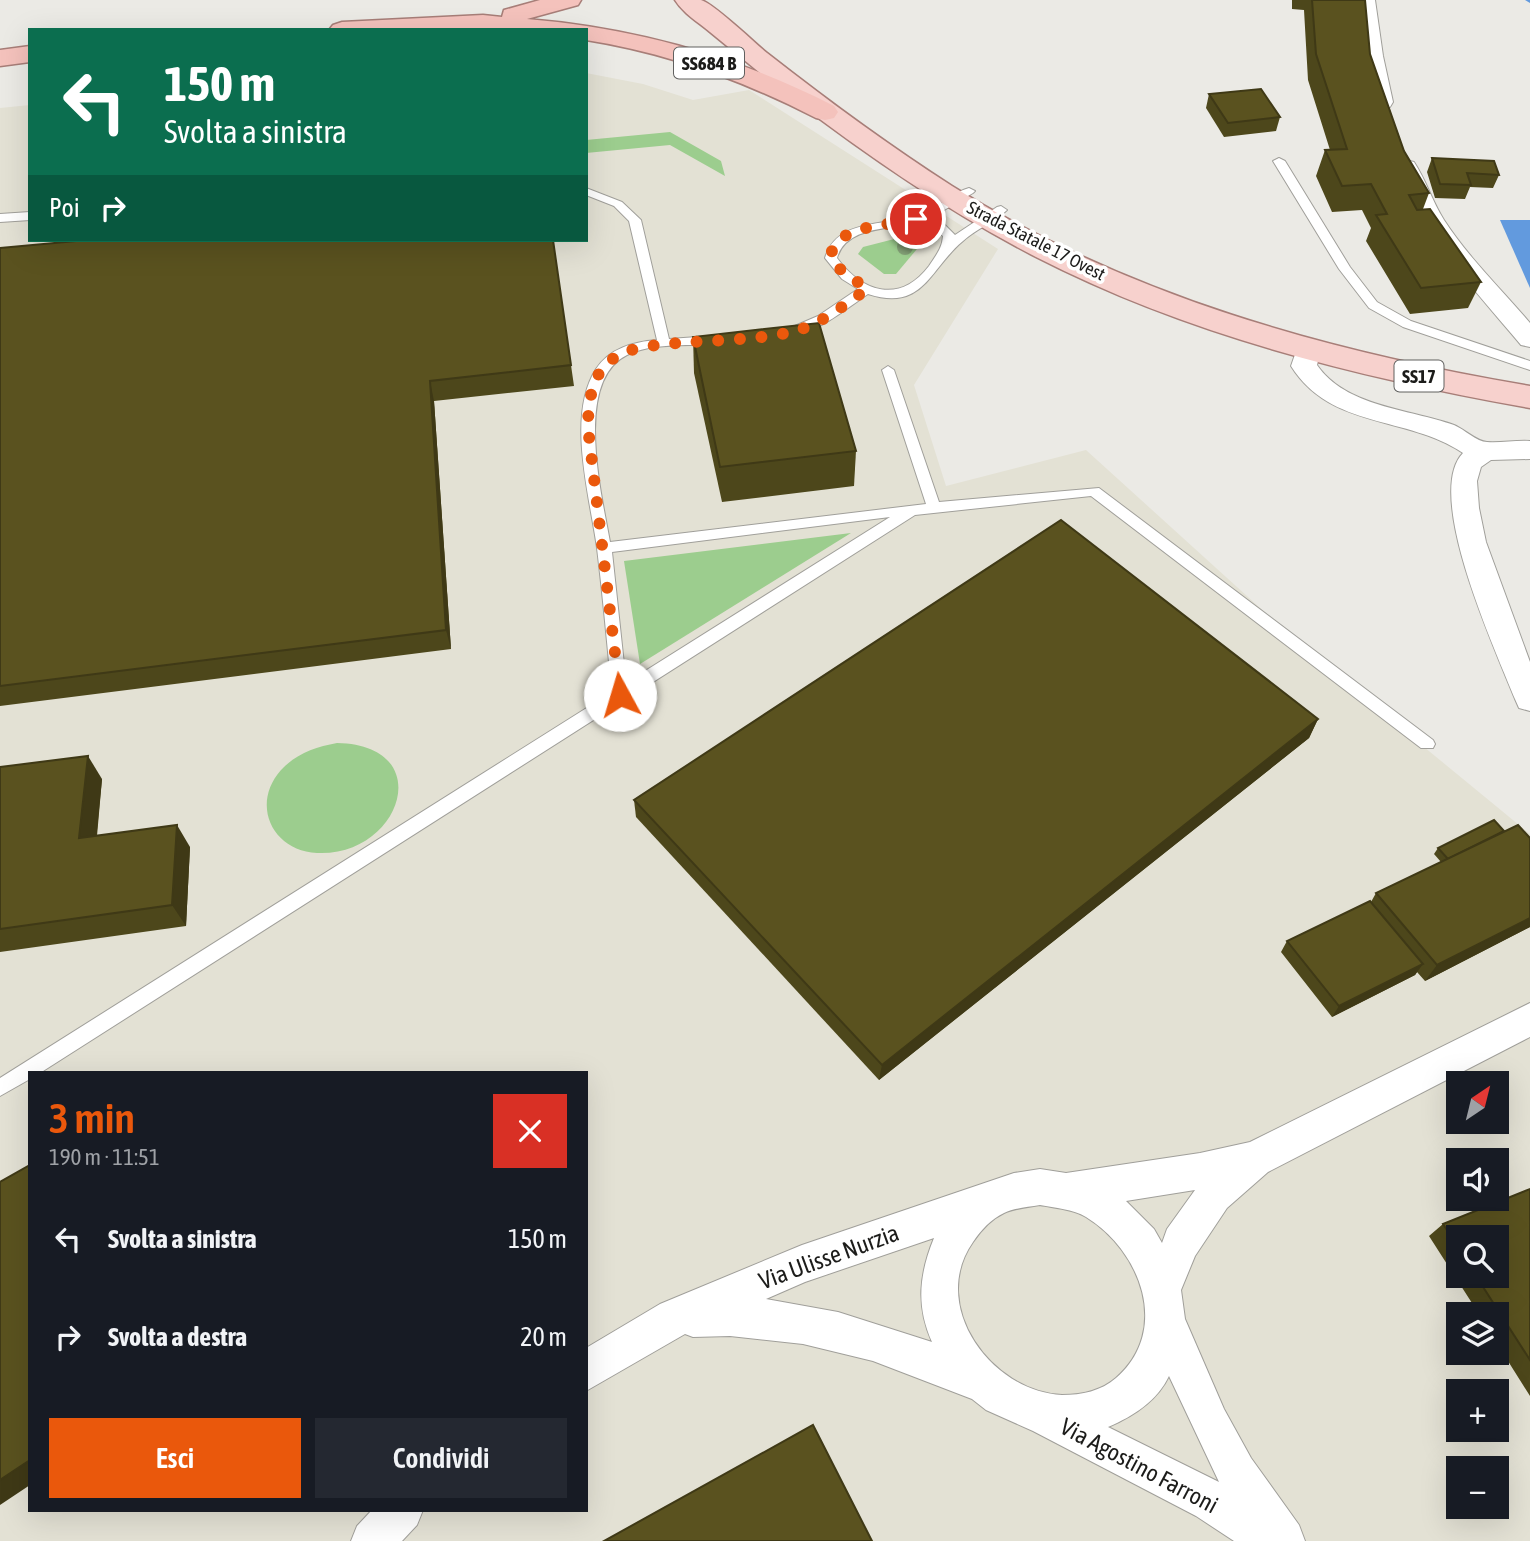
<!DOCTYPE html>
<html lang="it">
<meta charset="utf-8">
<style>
body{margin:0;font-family:"Asap Condensed",sans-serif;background:#242831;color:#f1f3f6;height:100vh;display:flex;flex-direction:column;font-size:26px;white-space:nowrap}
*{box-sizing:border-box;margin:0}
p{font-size:23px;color:#9ea1a6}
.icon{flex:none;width:38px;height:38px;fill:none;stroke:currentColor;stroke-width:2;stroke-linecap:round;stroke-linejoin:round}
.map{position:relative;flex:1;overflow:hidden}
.side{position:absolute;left:28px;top:1071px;width:560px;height:441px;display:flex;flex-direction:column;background:#171b24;border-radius:0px;box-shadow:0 7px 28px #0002}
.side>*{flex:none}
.hud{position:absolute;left:28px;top:28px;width:560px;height:214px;border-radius:0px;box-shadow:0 7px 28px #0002;background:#0b6e4f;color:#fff;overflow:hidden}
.needle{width:46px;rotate:35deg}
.fabs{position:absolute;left:1446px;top:1071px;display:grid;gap:14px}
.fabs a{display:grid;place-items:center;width:63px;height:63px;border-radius:0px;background:#171b24;box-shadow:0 7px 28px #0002;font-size:35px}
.pin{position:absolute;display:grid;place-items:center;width:60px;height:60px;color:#fff;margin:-30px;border:4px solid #fff;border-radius:50%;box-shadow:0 2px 7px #0007}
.me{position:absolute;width:77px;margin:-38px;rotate:354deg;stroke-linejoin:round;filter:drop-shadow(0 0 5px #0008)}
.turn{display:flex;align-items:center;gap:24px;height:147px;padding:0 21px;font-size:32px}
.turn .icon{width:91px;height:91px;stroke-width:2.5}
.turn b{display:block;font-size:49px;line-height:60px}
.then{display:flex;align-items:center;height:66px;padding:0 21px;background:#0003;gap:14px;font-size:26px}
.round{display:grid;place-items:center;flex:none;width:74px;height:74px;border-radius:0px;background:#242831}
.summary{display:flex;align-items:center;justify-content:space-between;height:119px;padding:0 21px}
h1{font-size:42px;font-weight:600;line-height:52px;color:#ea580c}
.cta{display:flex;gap:14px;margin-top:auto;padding:14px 21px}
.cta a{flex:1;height:80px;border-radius:0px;background:#ea580c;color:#fff;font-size:28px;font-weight:600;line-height:80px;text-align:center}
.cta a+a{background:#242831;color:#f1f3f6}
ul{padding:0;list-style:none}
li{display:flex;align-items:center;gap:21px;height:98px;padding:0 21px}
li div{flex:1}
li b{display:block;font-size:26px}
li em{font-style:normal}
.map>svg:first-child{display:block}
.built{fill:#e3e1d4;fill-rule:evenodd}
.green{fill:#9ccd8e}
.water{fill:#629ade}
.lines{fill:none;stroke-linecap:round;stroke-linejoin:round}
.stream{fill:#629ade;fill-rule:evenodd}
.service-casing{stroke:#a09f9a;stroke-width:2}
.minor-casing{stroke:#a09f9a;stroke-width:2}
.primary-casing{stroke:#a77e78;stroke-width:3}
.trunk-casing{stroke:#a77e78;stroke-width:3}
.service{fill:#fff;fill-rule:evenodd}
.minor{fill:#fff;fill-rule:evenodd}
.primary{fill:#f7d1cd;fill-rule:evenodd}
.trunk{fill:#f4c2bc;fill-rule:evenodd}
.tree{fill:#83a076}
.wall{fill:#4d471b;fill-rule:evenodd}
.shaded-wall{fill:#3f3916}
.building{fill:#5a521f;stroke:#3f3916;stroke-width:2}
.route{stroke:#ea580c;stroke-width:12;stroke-dasharray:0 21.6}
.labels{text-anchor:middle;stroke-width:7;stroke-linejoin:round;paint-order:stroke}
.far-street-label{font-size:18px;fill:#1c1c1a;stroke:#fff}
.shield{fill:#fff;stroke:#60605f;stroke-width:2}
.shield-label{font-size:19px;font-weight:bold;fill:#1c1c1a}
.near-street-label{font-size:24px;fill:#1c1c1a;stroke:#fff}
</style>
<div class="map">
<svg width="1530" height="1541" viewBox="0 0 1530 1541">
<rect width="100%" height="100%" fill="#ebeae5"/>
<!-- built -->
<path class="built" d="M 586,73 L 643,84 L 693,100 L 749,90 L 998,249 L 914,385 L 946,486 L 1086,450 L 1312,655 L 1530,834 L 1530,1541 L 0,1541 L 0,108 L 30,105 L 30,240 L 586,240 ZM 30,1073 L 586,1073 L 586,1510 L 30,1510 ZM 1458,1083 L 1496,1083 L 1496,1122 L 1458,1122 ZM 1458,1160 L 1496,1160 L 1496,1199 L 1458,1199 ZM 1458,1237 L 1496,1237 L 1496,1276 L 1458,1276 ZM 1458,1314 L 1496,1314 L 1496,1353 L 1458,1353 ZM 1458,1391 L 1496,1391 L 1496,1430 L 1458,1430 ZM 1458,1468 L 1496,1468 L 1496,1507 L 1458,1507 Z"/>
<!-- green -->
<g class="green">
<path d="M 670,132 L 721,161 L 725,176 L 670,145 L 586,153 L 586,140 Z"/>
<path d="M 906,236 L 919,238 L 922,243 L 896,274 L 884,274 L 858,254 L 863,247 Z"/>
<path d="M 851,533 L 640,664 L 624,561 Z"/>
<path d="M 337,743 C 439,745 401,857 317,853 C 273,851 250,805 281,770 C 296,754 315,747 337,743 Z"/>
</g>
<!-- water -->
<path class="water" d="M 1500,220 L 1530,220 L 1530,288 Z"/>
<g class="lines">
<!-- stream -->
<path class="stream" d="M 1525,0 L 1530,0 L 1530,3 Z"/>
<defs>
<g id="service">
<path d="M 1279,158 L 1285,161 L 1350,267 L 1377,302 L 1411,321 L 1530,361 L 1530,370 L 1403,327 L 1369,308 L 1339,269 L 1273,161 Z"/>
<path d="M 586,188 L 622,202 L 641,220 L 669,339 L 712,336 L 718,340 L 712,344 C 686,346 651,343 627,355 C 573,381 602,496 610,542 L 926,504 L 882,370 L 888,366 L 894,370 L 939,502 L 1099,488 L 1433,740 L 1435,744 L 1433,748 L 1421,748 L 1091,496 L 915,515 L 40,1073 L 30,1073 L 30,1079 L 0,1096 L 0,1078 L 612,692 C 607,644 603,596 597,548 C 590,497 566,416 596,369 C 610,348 633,342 657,340 L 629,221 L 614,206 L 586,195 ZM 890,517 L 626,683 L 612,552 Z"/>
<path d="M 969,188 L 975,191 L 973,193 L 929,219 L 943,223 L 955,235 L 997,207 L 1001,206 L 1007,210 C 995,222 976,229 963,241 C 929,269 924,312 868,294 C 850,306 811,338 790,334 L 790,328 L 818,316 L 858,289 L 842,279 L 825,258 C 837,217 888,227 920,214 C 938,208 951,193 969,188 ZM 911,224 L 930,227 L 943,236 C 942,249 936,255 929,266 C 900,304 863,293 837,258 C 845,228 886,229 911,224 Z"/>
<path d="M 30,212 L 30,220 L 0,222 L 0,214 Z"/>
</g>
<g id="minor">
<path d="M 1355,0 L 1375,0 L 1383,56 L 1393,102 L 1390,107 L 1374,107 L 1371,102 L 1361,56 Z"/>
<path d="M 1406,160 L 1414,162 C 1426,180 1432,201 1444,220 C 1468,257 1501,289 1530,323 L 1530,347 L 1521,345 C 1473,288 1424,236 1395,167 L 1398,162 Z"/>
<path d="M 1308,341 L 1317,343 L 1321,349 L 1317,365 C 1346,407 1409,409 1454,425 C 1464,429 1477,442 1487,442 C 1501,443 1516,440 1530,441 L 1530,459 L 1491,460 L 1481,467 L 1477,481 L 1479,508 L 1486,542 L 1530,662 L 1530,711 L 1519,708 L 1515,699 C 1496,651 1423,494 1463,453 C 1407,415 1331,430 1291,366 L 1299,343 Z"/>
<path d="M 1530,1003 L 1530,1037 L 1268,1172 L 1227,1208 L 1195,1256 L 1181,1290 L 1185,1319 L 1224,1409 L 1251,1458 L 1299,1525 L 1305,1541 L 1234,1541 L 1196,1516 L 1033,1431 L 986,1410 L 972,1399 L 873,1361 L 803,1344 L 730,1336 L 693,1337 L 685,1334 L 586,1391 L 586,1348 L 660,1304 L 802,1245 L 1014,1173 L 1040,1169 L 1066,1173 L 1200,1153 L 1250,1142 ZM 1195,1190 L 1167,1229 L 1162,1243 L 1154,1229 L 1126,1201 ZM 1040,1205 C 1055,1208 1073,1209 1086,1217 C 1141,1251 1171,1330 1116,1378 C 1101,1391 1082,1395 1062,1395 C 992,1392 928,1306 973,1242 C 981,1230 991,1219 1004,1213 C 1015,1208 1028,1207 1040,1205 ZM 934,1238 C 919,1275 916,1306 932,1342 L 838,1312 L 766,1299 L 805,1282 ZM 1169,1376 L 1219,1482 L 1108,1427 C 1134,1416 1157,1401 1169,1376 Z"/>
<path d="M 372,1510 L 423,1510 L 417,1525 L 402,1541 L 351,1541 L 357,1526 Z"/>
</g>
<path id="primary" d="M 675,0 C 682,0 694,0 701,0 C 713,3 755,43 767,53 C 827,100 888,145 952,186 C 1126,296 1329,352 1530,386 L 1530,408 C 1361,378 1190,336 1036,257 C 949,212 869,157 792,98 C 764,77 737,54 710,32 C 698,22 683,13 675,0 Z"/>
<g id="trunk">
<path d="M 540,0 L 581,0 L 578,5 L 527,19 C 635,28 737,56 834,106 L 838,112 L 834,118 L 825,120 L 816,118 C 742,80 668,53 586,40 L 586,30 L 329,30 L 333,25 L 342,22 L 483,15 L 502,17 L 504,10 Z"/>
<path d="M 30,46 L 30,62 L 0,66 L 0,50 Z"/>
</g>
</defs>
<!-- service casing -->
<use href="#service" class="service-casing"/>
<!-- minor casing -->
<use href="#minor" class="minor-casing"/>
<!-- primary casing -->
<use href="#primary" class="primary-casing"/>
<!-- trunk casing -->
<use href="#trunk" class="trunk-casing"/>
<!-- service -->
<use href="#service" class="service"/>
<!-- minor -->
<use href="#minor" class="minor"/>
<!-- primary -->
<use href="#primary" class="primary"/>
<!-- trunk -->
<use href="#trunk" class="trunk"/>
</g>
<!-- trees -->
<circle class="tree" cx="905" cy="247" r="8"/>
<!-- wall -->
<g class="wall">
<path d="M 1292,0 L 1365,0 L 1370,54 L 1404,151 L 1429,193 L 1423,209 L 1481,282 L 1468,308 L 1410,314 L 1366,241 L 1371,228 L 1362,210 L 1332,212 L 1316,176 L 1325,150 L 1330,150 L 1308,80 L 1304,10 L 1292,9 Z"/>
<path d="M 1209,94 L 1280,117 L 1276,131 L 1224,137 L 1206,108 Z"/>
<path d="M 1432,158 L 1499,175 L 1493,188 L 1470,187 L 1465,199 L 1435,198 L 1427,172 Z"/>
<path d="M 553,240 L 574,386 L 434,401 L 451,649 L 0,706 L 0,248 Z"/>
<path d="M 693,337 L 856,451 L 854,486 L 722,502 L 694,373 Z"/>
<path d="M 1318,719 L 1309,738 L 879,1080 L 636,817 L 634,800 Z"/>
<path d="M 0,767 L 102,779 L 97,836 L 190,847 L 186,926 L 0,952 Z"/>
<path d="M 1504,831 L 1530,838 L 1530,927 L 1425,981 L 1417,972 L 1415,975 L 1332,1017 L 1281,952 L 1287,941 L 1371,902 L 1376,893 L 1441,862 L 1434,854 L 1438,848 Z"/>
<path d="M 1530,1189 L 1530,1396 L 1496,1342 L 1496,1314 L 1479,1314 L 1429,1236 L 1443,1224 ZM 1458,1237 L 1496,1276 L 1458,1276 Z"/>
</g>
<!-- shaded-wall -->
<g class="shaded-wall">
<path d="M 430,381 L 434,401 L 451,649 L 446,630 Z"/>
<path d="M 1318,719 L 1309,738 L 879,1080 L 882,1065 Z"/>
<path d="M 88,756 L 102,779 L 94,861 L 79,838 Z"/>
<path d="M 177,825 L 190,847 L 186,926 L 172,905 Z"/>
<path d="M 1530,918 L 1530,927 L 1425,981 L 1437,965 Z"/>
<path d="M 1423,964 L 1415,975 L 1332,1017 L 1339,1006 Z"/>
<path d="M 30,1460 L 30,1485 L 0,1505 L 0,1480 Z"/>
</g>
<!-- building -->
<g class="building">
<path d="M 1312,0 L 1365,0 L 1370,54 L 1404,151 L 1429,193 L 1409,195 L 1417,210 L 1430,209 L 1481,282 L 1421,288 L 1376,215 L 1387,214 L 1371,184 L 1342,186 L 1325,150 L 1347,149 L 1316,54 Z"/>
<path d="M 1261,89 L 1280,117 L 1228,123 L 1209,94 Z"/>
<path d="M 1432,158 L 1494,161 L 1499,175 L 1467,173 L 1471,185 L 1440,184 Z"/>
<path d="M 87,240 L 553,240 L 571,365 L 430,381 L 446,630 L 0,686 L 0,248 Z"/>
<path d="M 819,323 L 856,451 L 720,467 L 693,337 Z"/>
<path d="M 1061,520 L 1318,719 L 882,1065 L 634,800 Z"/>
<path d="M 88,756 L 79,838 L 177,825 L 172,905 L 0,929 L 0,767 Z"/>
<path d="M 1494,820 L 1504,831 L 1448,859 L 1438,848 Z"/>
<path d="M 1518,825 L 1530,838 L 1530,918 L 1437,965 L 1376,893 Z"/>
<path d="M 1370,901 L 1423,964 L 1339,1006 L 1287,941 Z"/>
<path d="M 30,1165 L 30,1460 L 0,1480 L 0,1182 Z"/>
<path d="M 1530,1189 L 1530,1360 L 1476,1276 L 1496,1276 L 1496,1237 L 1458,1237 L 1458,1247 L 1443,1224 Z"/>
<path d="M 813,1425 L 872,1541 L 604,1541 Z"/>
</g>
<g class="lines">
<!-- route -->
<path class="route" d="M 620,695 L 588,428 C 588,358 617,347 679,343 C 716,340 756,340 792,332 C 820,325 844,305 867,289 L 836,266 L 831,258 C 831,224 893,226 916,219"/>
</g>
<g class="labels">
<!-- far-street labels -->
<g class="far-street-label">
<text transform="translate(1036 241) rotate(27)" y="6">Strada Statale 17 Ovest</text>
</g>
<!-- shield labels -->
<g class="shield">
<rect x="674" y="47.5" width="70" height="31" rx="5"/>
<rect x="1394.5" y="360.5" width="49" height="31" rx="5"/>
</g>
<g class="shield-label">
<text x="709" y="70">SS684 B</text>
<text x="1419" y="383">SS17</text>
</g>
<!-- near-street labels -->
<g class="near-street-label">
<text transform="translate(829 1257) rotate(-20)" y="8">Via Ulisse Nurzia</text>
<text transform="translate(1139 1466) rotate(28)" y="8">Via Agostino Farroni</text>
</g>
</g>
</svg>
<div class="fabs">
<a><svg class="needle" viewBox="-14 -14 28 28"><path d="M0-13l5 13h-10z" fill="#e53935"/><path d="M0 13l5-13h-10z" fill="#9ea1a6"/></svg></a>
<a><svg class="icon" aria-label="sound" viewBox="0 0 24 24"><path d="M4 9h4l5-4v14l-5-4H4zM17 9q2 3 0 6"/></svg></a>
<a><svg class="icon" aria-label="search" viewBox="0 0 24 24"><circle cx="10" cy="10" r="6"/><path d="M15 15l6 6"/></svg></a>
<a><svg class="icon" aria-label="layers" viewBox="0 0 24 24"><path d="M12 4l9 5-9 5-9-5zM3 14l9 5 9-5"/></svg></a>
<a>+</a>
<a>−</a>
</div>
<div class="pin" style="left:916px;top:219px;background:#d93025"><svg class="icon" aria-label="arrive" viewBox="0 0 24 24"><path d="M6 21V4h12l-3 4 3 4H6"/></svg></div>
<svg class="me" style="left:620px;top:695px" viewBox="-20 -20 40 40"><circle r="19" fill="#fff"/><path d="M0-13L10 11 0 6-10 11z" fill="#ea580c"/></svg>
<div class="hud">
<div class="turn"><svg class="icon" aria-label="left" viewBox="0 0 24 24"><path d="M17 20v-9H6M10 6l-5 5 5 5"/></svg><div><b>150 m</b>Svolta a sinistra</div></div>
<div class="then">Poi<svg class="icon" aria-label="right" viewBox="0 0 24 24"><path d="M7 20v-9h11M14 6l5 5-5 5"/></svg></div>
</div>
<section class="side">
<div class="summary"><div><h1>3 min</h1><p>190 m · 11:51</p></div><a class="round" style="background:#d93025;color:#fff"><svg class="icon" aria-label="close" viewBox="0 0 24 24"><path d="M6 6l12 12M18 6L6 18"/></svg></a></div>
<ul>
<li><svg class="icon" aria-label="left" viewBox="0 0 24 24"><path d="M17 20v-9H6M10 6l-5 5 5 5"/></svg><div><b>Svolta a sinistra</b></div><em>150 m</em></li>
<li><svg class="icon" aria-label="right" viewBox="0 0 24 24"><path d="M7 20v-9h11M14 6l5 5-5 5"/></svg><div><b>Svolta a destra</b></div><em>20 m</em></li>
</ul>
<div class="cta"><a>Esci</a><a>Condividi</a></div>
</section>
</div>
